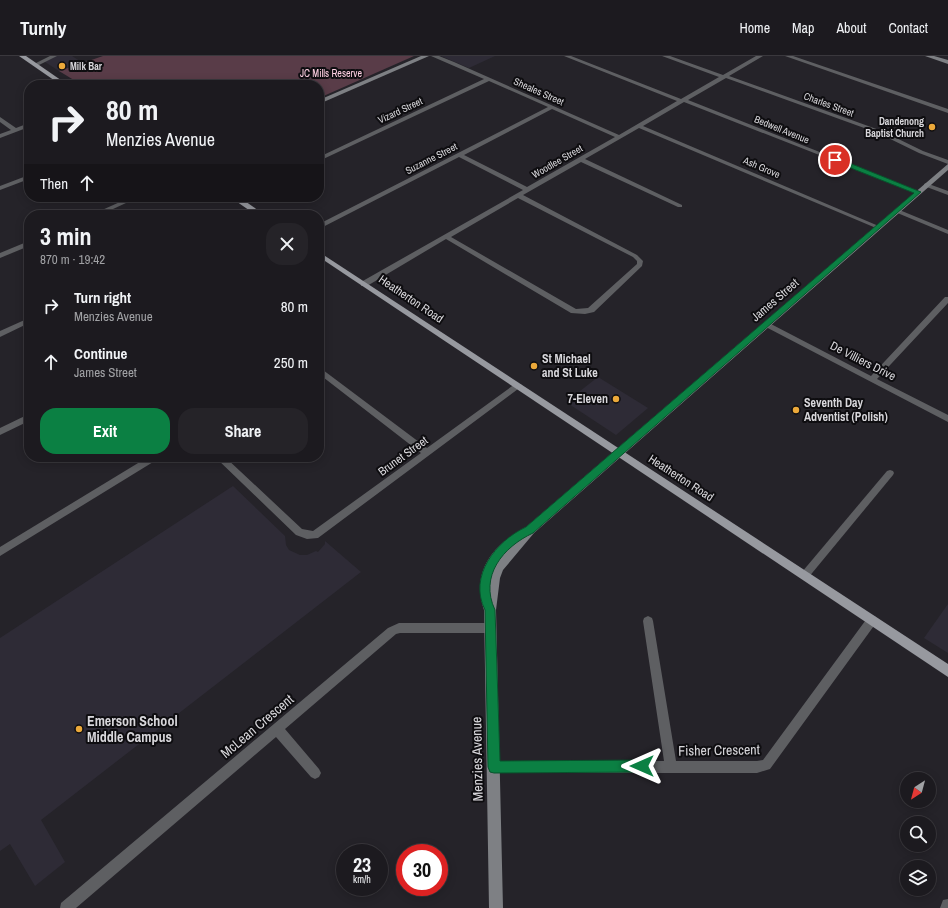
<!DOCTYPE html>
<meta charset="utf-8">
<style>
body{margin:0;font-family:"Archivo Narrow",sans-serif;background:#252328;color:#f1f3f6;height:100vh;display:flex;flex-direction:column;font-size:15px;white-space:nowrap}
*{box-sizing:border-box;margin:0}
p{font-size:13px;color:#a0a1a4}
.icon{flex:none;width:22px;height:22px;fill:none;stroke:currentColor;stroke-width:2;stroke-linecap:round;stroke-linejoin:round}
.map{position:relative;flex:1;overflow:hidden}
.panel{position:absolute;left:24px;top:154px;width:300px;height:252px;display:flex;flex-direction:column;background:#1c1a1f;border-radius:16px;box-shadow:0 2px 10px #0003,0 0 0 1px #3a383d}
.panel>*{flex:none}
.banner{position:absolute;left:24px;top:24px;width:300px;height:122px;border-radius:16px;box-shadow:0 2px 10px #0003,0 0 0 1px #3a383d;background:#1c1a1f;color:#f1f3f6;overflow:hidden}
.needle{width:26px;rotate:216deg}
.buttons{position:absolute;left:900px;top:716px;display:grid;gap:8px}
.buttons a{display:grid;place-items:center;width:36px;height:36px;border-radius:50%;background:#1c1a1f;box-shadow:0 2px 10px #0003,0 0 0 1px #3a383d;font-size:20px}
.speed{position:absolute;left:336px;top:788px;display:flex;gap:8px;font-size:20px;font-weight:700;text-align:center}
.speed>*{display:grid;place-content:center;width:52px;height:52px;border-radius:50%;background:#1c1a1f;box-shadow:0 2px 10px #0003,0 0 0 1px #3a383d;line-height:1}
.speed small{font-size:10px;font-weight:400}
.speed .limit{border:6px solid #d22;background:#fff;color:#111}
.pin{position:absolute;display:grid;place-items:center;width:34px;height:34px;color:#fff;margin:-17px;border:2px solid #fff;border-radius:50%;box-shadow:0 1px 4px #0007}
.me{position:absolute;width:44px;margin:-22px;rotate:270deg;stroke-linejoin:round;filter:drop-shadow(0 0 3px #0008)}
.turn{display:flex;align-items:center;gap:14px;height:84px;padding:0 16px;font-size:18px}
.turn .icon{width:52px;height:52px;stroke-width:2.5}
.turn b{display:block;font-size:28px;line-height:34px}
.then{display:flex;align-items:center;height:38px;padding:0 16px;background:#0003;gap:8px;font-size:15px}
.round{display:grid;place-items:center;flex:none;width:42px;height:42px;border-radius:16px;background:#252328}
.head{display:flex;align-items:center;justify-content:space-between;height:68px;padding:0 16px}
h1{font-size:24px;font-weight:700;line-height:30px}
.primary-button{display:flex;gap:8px;margin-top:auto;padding:8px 16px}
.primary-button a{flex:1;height:46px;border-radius:16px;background:#0b8043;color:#fff;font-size:16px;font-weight:700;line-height:46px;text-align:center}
.primary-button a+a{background:#252328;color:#f1f3f6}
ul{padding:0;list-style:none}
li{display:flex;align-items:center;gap:12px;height:56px;padding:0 16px}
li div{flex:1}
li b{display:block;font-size:15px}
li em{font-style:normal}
header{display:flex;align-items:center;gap:24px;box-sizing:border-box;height:56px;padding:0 20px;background:#1c1a1f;border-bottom:1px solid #3a383d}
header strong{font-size:19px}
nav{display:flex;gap:22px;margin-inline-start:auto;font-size:14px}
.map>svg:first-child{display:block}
.built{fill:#2e2b36}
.green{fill:#593c48}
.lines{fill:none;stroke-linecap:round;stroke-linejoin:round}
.street{fill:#5e5f62;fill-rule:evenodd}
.secondary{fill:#7e8084;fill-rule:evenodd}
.primary{fill:#97999f;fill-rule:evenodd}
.route{fill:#0b8043;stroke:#07532c}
.poi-dot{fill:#eca93a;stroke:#0e0d10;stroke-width:1.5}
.labels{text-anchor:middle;stroke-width:4;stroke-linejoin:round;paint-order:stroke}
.far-poi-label{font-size:10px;font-weight:bold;fill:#d8d7db;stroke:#0e0d10;text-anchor:start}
.far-park-label{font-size:10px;fill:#fecfe2;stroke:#0e0d10}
.far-street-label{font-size:10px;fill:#d8d7db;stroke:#0e0d10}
.street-label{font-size:12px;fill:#d8d7db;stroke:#0e0d10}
.poi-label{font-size:12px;font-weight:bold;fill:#d8d7db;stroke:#0e0d10;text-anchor:start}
.near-poi-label{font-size:14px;font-weight:bold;fill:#d8d7db;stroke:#0e0d10;text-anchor:start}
.near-street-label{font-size:14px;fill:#d8d7db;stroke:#0e0d10}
</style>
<header>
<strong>Turnly</strong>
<nav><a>Home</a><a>Map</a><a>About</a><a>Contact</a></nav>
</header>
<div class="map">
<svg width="948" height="852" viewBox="0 0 948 852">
<rect width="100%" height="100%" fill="#252329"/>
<!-- built -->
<g class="built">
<path d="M 54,0 L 72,0 L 83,7 L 59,15 L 42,4 Z"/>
<path d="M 441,0 L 495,0 L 469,12 Z"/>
<path d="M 598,321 L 648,352 L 616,379 L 566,346 Z"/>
<path d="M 233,430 L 285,480 L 286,489 L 289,494 L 300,499 L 307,499 L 316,495 L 318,496 L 325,488 L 325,485 L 361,516 L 41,764 L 65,806 L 35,830 L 10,788 L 0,795 L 0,582 Z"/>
<path d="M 948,548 L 948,597 L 924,582 Z"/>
</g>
<!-- green -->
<path class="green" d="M 103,0 L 414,0 L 319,42 L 319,29 L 82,29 L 59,15 Z"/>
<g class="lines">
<!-- street -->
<g class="street">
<path d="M 50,0 L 57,0 L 37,10 L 32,9 Z"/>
<path d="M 431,0 L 439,0 L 454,6 L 619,79 L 677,45 L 564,0 L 571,0 L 681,43 L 719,21 L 662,0 L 670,0 L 723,19 L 756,0 L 763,0 L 729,20 L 882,75 L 923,95 L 948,104 L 948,108 L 919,97 L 878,77 L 726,22 L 688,44 L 921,136 L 916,137 L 684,46 L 643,70 L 881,171 L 878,173 L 876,172 L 639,72 L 585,103 L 682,149 L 682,151 L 678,151 L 581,106 L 523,139 L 637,199 L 643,205 L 642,210 L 594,256 L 585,258 L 571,257 L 446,183 L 367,230 L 361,230 L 361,226 L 523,134 L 459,101 L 319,173 L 319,168 L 548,51 L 489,25 L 319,105 L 319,101 L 484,23 ZM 552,53 L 615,81 L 527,131 L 464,99 ZM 518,142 L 633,201 L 637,205 L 637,208 L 588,252 L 576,253 L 451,181 Z"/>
<path d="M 785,0 L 793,0 L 948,53 L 948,57 Z"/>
<path d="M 0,61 L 16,72 L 29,67 L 29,71 L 0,82 L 0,78 L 11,74 L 0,66 Z"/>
<path d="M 29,119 L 29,123 L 0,134 L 0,130 Z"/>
<path d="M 926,127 L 948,135 L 948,139 L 924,130 L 924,128 Z"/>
<path d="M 131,141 L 139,141 L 100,159 L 91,159 Z"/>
<path d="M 897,153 L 948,174 L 948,178 L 895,156 L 895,154 Z"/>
<path d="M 29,185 L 29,190 L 0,202 L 0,197 Z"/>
<path d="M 945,241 L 948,241 L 948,247 L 877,323 L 948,359 L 948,366 L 762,269 L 763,267 L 769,267 L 871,320 Z"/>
<path d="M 29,262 L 29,267 L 0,281 L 0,275 Z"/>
<path d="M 319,311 L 427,392 L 515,328 L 521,328 L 522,330 L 318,482 L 307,483 L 296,479 L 215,401 L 225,401 L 302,473 L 313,475 L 421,397 L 319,318 Z"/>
<path d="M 29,358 L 29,365 L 0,379 L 0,372 Z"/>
<path d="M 148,401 L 159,401 L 158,403 L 0,500 L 0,491 Z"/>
<path d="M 890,414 L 893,415 L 894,417 L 893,419 L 808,522 L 805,523 L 802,522 L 800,519 L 802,516 L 887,415 Z"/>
<path d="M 872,559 L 876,561 L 877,564 L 876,567 L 770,713 L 757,717 L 494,717 L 490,715 L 488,711 L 490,707 L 494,705 L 664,705 L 643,565 L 644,562 L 648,560 L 652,562 L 653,565 L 676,705 L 757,705 L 763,704 L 868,561 Z"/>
<path d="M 399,567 L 490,567 L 494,569 L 495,572 L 494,575 L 490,577 L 400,577 L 396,578 L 285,673 L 319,713 L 321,717 L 319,721 L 315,723 L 311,721 L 276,681 L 76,852 L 60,852 L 61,847 L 388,572 Z"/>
<path d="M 948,843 L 948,852 L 940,852 L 943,844 Z"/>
</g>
<!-- secondary -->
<g class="secondary">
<path d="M 421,0 L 429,0 L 319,48 L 319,44 Z"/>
<path d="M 925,0 L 934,0 L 948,4 L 948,8 Z"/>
<path d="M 948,108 L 948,114 L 534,477 L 503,514 L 500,522 L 496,554 L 503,852 L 489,852 L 484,554 C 471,515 493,489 526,471 Z"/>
</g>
<!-- primary -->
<g class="primary">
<path d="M 19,0 L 26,0 L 68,29 L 61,29 Z"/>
<path d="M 230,141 L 239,141 L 265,159 L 256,159 Z"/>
<path d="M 319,196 L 948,608 L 948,621 L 319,201 Z"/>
</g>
</g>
<!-- route -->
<path class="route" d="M 833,102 L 837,102 L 921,136 L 533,477 C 503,491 479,520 495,554 L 500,705 L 642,704 L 646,706 L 648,710 L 646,714 L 642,716 L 494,717 L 490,716 L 488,711 L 485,554 C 468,520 496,485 526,471 L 914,137 L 833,105 Z"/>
<!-- markers -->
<g class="poi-dot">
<circle cx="62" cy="10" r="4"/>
<circle cx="932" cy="71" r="4"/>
<circle cx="534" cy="310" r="4"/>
<circle cx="616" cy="343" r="4"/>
<circle cx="796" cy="354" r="4"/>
<circle cx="79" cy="673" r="4"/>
</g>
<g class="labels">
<!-- far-poi labels -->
<g class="far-poi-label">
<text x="70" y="14">Milk Bar</text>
<text x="924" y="69" text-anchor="end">Dandenong<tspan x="924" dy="12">Baptist Church</tspan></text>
</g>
<!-- far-park labels -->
<g class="far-park-label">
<text x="331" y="21">JC Mills Reserve</text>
</g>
<!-- far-street labels -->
<g class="far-street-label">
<text transform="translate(539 35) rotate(24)" y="4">Sheales Street</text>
<text transform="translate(829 48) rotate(20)" y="4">Charles Street</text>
<text transform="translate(400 54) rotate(-25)" y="4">Vizard Street</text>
<text transform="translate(782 73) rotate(22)" y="4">Bedwell Avenue</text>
<text transform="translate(431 102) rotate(-27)" y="4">Suzanne Street</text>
<text transform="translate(557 105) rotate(-30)" y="4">Woodlee Street</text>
<text transform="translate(762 111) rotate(23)" y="4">Ash Grove</text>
</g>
<!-- street labels -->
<g class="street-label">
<text transform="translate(411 243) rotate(34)" y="4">Heatherton Road</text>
<text transform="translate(775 244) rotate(-41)" y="4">James Street</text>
<text transform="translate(863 305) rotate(27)" y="4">De Villiers Drive</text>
<text transform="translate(403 400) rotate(-36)" y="4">Brunet Street</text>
<text transform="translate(681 422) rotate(33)" y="4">Heatherton Road</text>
</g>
<!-- poi labels -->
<g class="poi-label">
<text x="542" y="307">St Michael<tspan x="542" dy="14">and St Luke</tspan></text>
<text x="608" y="347" text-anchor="end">7-Eleven</text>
<text x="804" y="351">Seventh Day<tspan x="804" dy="14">Adventist (Polish)</tspan></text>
</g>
<!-- near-poi labels -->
<g class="near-poi-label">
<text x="87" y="670">Emerson School<tspan x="87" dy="16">Middle Campus</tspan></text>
</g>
<!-- near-street labels -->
<g class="near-street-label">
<text transform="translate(257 670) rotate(-40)" y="5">McLean Crescent</text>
<text transform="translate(719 694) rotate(-1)" y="5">Fisher Crescent</text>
<text transform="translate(477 703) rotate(-91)" y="5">Menzies Avenue</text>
</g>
</g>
</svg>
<div class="buttons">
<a><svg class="needle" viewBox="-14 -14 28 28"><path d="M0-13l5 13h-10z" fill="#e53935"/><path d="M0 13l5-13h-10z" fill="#a0a1a4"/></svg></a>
<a><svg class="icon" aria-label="search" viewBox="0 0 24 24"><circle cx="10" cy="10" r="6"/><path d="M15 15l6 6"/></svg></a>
<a><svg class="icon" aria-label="layers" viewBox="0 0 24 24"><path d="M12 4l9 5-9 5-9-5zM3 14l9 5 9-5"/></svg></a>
</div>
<div class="speed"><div>23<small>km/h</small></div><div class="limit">30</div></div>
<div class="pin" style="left:835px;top:104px;background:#d93025"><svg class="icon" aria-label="arrive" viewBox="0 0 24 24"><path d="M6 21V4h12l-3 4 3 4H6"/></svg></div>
<svg class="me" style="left:642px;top:710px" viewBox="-20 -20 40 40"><path d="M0-17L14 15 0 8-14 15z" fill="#0b8043" stroke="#fff" stroke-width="4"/></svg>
<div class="banner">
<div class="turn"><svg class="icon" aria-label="right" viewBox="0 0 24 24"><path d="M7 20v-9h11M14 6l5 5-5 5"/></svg><div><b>80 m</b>Menzies Avenue</div></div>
<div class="then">Then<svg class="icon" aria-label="ahead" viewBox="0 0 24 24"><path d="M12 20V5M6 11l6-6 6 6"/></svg></div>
</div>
<section class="panel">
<div class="head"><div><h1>3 min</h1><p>870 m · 19:42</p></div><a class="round"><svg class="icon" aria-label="close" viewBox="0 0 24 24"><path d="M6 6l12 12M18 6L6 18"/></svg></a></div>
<ul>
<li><svg class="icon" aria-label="right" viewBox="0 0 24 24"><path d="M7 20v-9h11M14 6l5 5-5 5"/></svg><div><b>Turn right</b><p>Menzies Avenue</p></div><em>80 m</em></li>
<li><svg class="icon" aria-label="ahead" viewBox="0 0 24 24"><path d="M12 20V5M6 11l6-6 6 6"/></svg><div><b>Continue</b><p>James Street</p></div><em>250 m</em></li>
</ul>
<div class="primary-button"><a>Exit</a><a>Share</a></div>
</section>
</div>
